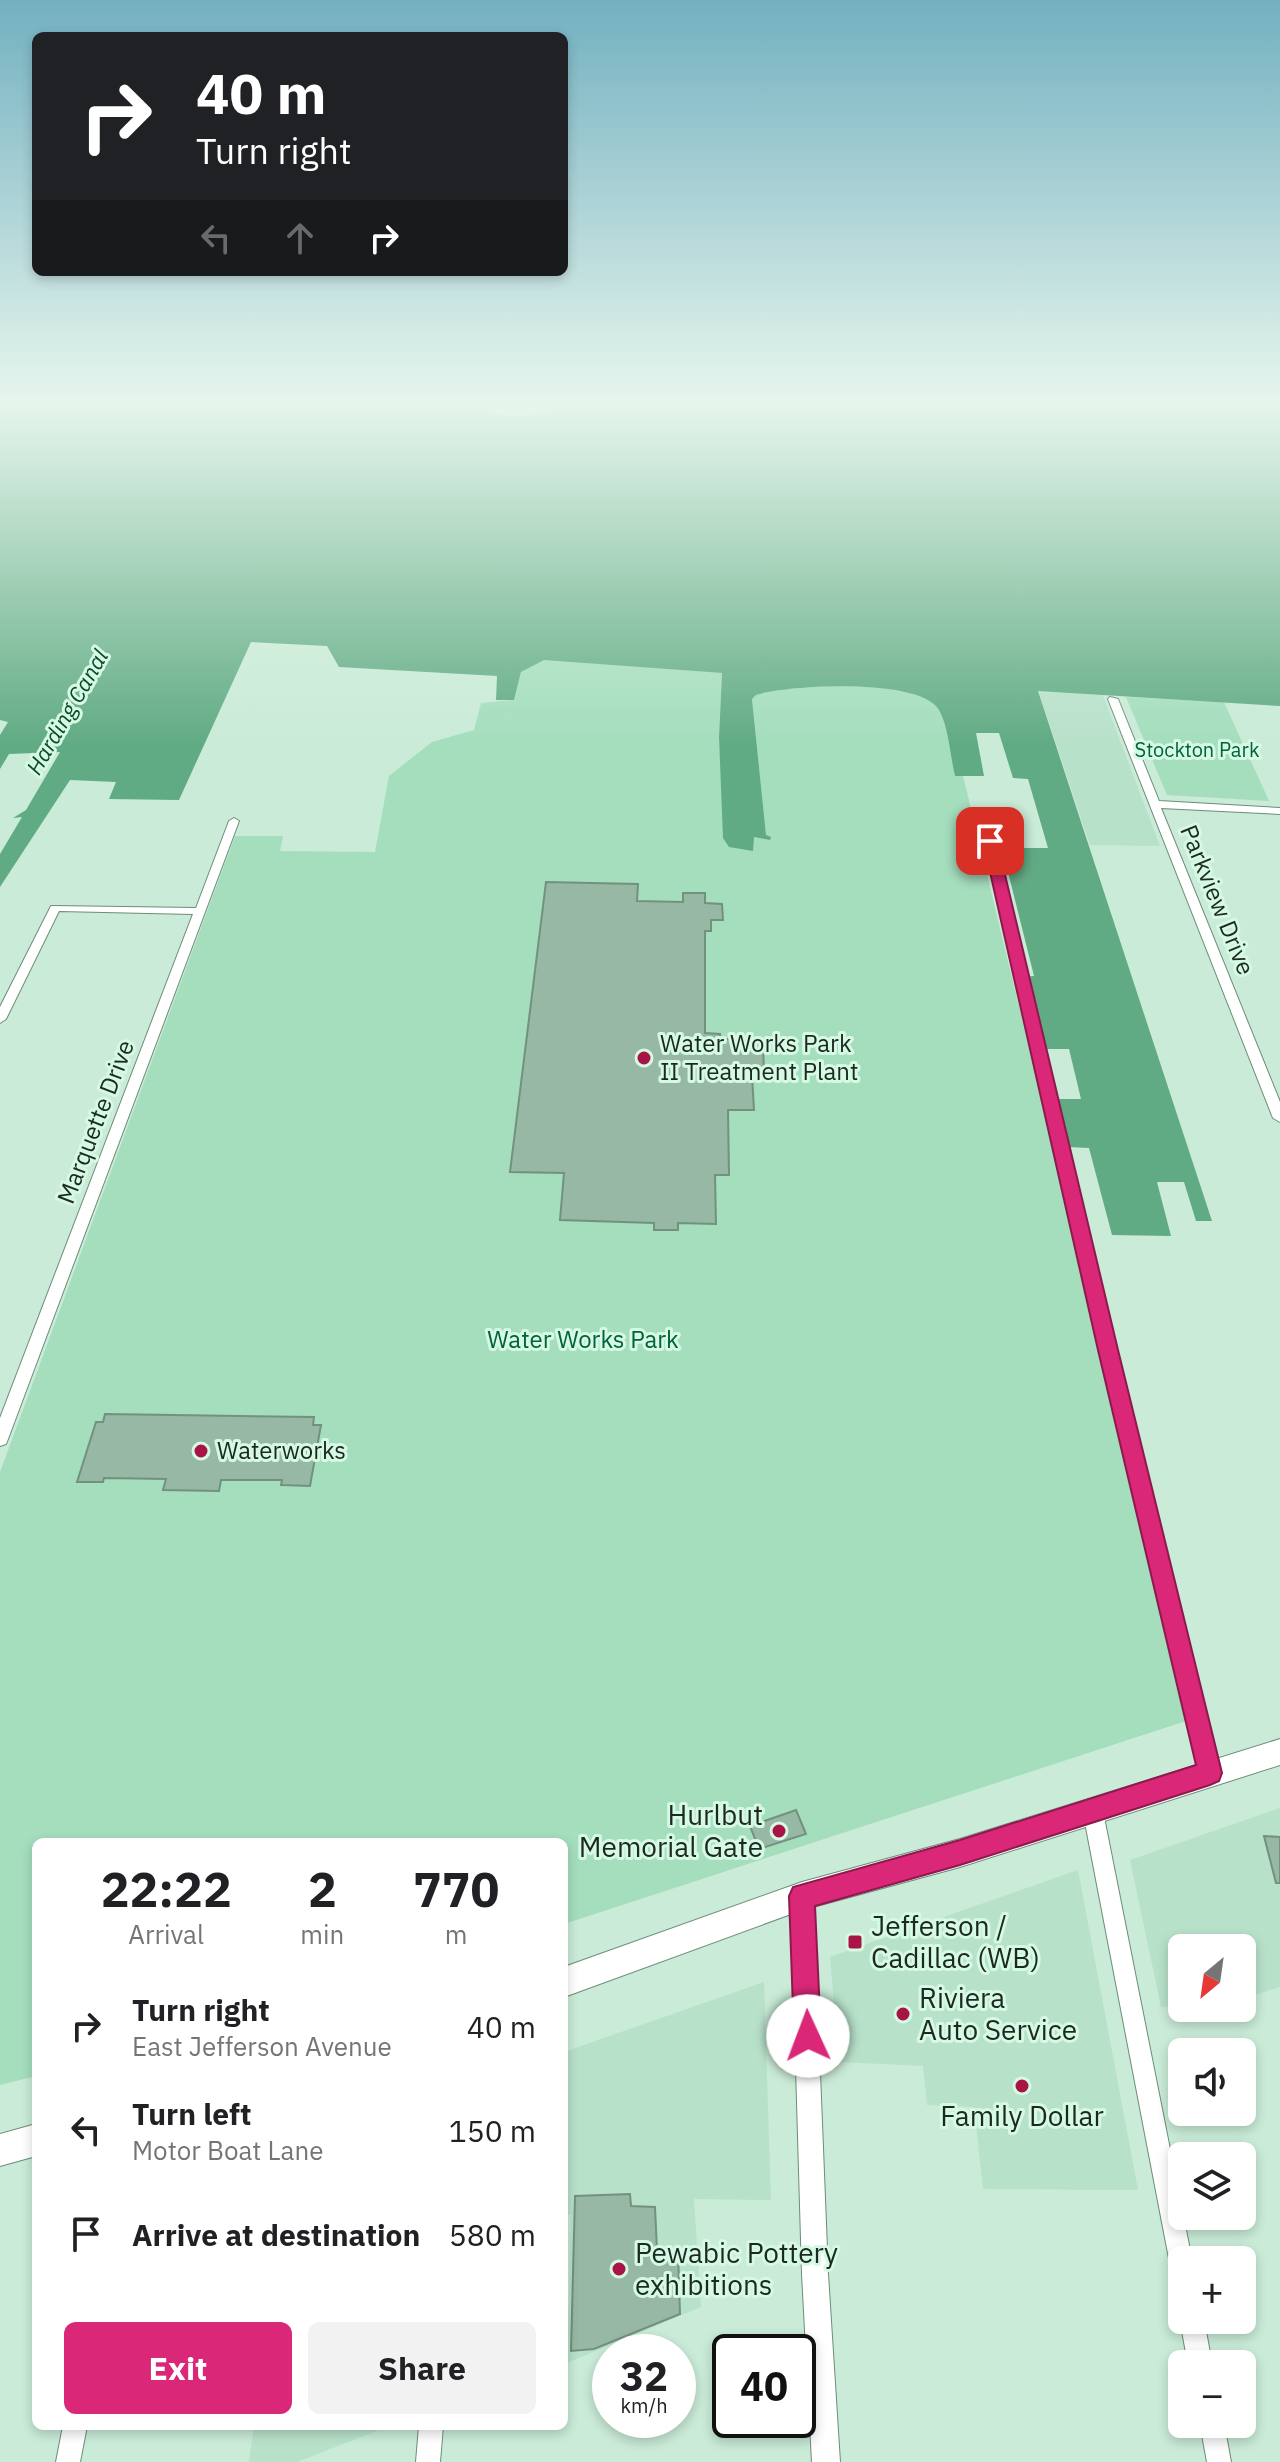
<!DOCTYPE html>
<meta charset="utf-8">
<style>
body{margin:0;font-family:"IBM Plex Sans",sans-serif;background:#f2f2f2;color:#202124;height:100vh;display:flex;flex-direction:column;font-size:30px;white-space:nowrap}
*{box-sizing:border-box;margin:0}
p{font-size:26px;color:#757577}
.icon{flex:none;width:44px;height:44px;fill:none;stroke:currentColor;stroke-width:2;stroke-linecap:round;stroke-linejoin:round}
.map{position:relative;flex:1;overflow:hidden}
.panel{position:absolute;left:32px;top:1838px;width:536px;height:592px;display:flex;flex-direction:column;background:#fff;border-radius:12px;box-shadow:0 4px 12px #0003}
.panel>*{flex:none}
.hud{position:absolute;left:32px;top:32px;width:536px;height:244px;border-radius:12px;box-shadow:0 4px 12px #0003;background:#202124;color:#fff;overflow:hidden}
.needle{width:52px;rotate:209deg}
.buttons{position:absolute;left:1168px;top:1934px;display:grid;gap:16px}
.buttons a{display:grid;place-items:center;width:88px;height:88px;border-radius:12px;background:#fff;box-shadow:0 4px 12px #0003;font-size:40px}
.speed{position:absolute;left:592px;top:2334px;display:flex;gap:16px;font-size:40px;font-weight:700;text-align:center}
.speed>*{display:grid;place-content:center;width:104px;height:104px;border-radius:50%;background:#fff;box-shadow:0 4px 12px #0003;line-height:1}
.speed small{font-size:20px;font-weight:400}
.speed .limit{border:4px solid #111;border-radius:12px;background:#fff;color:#111}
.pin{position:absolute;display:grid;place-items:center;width:68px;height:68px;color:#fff;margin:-34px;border-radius:16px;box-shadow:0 4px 12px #0006}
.me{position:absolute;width:88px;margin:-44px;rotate:358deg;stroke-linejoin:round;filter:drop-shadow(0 0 6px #0008)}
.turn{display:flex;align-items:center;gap:28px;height:168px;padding:0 32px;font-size:36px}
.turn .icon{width:104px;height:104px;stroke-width:2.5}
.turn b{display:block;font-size:56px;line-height:68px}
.lanes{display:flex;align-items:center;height:76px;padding:0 32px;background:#0003;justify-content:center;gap:40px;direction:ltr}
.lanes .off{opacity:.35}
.eta{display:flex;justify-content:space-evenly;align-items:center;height:136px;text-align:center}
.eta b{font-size:48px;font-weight:700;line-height:56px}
.primary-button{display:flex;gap:16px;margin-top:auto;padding:16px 32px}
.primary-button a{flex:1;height:92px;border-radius:12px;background:#db2777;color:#fff;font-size:32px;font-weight:700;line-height:92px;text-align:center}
.primary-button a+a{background:#f2f2f2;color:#202124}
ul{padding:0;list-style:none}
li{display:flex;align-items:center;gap:24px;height:104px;padding:0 32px}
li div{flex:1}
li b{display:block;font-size:30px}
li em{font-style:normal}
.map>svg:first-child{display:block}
.built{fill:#b8e1ca}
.green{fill:#a4debd}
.water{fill:#61ab84}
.building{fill:#97b8a4;stroke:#72917f;stroke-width:2}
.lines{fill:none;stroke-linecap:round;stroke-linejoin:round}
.minor-casing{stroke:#6d8c7a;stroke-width:2}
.tertiary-casing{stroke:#6d8c7a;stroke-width:2}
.secondary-casing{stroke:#6d8c7a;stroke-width:2}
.minor{fill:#fff;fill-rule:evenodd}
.tertiary{fill:#fff;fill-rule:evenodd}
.secondary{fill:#fff;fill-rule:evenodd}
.route{fill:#db2777;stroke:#8e194d;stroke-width:2}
.poi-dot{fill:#a91446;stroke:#d6f9e4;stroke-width:3}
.labels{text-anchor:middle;stroke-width:6;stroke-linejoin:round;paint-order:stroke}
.far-park-label{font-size:20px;fill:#00633e;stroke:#d6f9e4}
.far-water-label{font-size:22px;font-style:italic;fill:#0b492e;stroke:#d6f9e4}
.street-label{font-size:24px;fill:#1c2922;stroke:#d6f9e4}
.poi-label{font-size:24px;fill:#1c2922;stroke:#d6f9e4;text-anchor:start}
.park-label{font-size:24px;fill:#00633e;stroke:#d6f9e4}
.near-poi-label{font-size:28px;fill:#1c2922;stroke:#d6f9e4;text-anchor:start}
</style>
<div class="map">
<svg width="1280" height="2462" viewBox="0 0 1280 2462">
<rect width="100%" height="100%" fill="#c9ebd7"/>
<!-- built -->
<g class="built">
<path d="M 1038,690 L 1103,695 L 1160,846 L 1090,845 Z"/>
<path d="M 1280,1808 L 1280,1987 L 1242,1999 L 1242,1948 L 1182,1948 L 1182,2005 L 1161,2007 L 1130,1860 Z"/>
<path d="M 1078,1870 L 1138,2190 L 983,2189 L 974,2107 L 927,2105 L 923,2066 L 839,2062 L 830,1957 Z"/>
<path d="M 764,1982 L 771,2200 L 694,2199 L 701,2307 L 567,2363 L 571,2215 L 564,2214 L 564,2052 Z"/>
<path d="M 254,2426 L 389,2426 L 297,2462 L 249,2462 Z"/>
</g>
<!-- green -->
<g class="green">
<path d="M 544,659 L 722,673 L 719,736 L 721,773 L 754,837 L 770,840 L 766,835 L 752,699 L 756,695 C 787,685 920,676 939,710 C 949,727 950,756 955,776 L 963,776 L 1192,1719 L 564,1924 L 564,1842 L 36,1842 L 36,2076 L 0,2085 L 0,1472 L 235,836 L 283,836 L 280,851 L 375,852 L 389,776 L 432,742 L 474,730 L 481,703 L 514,700 L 521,672 Z"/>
<path d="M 1126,697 L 1224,702 L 1269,801 L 1167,795 Z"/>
</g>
<!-- water -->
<path class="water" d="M 0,399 L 286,399 L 331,406 L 391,404 L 406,399 L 489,399 L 487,404 L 490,412 C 537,424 538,409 579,399 L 1280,399 L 1280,706 L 1038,691 L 1212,1221 L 1196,1221 L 1184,1182 L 1157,1182 L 1171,1236 L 1112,1235 L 1089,1148 L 1067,1147 L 1054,1099 L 1081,1099 L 1069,1049 L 1041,1049 L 1023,977 L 1034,976 L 1002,848 L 1048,848 L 1028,779 L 1013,778 L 999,733 L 976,733 L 984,776 L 955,776 C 950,756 949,728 939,710 C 920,677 786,685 756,695 L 752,699 L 766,835 L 771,837 L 770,840 L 754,837 L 753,851 L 729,847 L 723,838 L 719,737 L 722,673 L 544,660 L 521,672 L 514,700 L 496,700 L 497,676 L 339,667 L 327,646 L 251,642 L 179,800 L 109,799 L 116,782 L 70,780 L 0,887 L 0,854 L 22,817 L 13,818 L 26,810 L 60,752 L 9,754 L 0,769 L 0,735 L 8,722 L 0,720 Z"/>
<!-- building -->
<g class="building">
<path d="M 546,882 L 638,884 L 637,901 L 683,902 L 683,893 L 705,893 L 705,903 L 722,904 L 723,920 L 711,920 L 711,931 L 705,931 L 705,1033 L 720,1034 L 720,1039 L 763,1040 L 764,1077 L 752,1076 L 754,1110 L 728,1110 L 729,1175 L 715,1175 L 716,1224 L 678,1223 L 678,1230 L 654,1230 L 654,1223 L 560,1220 L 564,1173 L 510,1172 Z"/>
<path d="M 105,1414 L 314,1417 L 313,1425 L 321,1425 L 310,1486 L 281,1485 L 282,1480 L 221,1480 L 219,1491 L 163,1490 L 166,1479 L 104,1478 L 103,1482 L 77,1482 L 96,1422 L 103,1422 Z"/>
<path d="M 796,1810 L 806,1834 L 759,1849 L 750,1826 Z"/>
<path d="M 1264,1836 L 1280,1837 L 1280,1883 L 1276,1883 Z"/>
<path d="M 630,2194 L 631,2206 L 655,2207 L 657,2250 L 678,2251 L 680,2314 L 594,2349 L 571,2351 L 575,2196 Z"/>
</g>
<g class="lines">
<defs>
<g id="minor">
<path d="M 1110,697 L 1118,699 L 1159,801 L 1280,808 L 1280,814 L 1161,808 L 1280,1102 L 1280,1122 L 1273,1118 L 1108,699 Z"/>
<path d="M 234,818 L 239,821 L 8,1439 L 6,1444 L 0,1446 L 0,1418 L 193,914 L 59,911 L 6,1019 L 0,1023 L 0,1007 L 51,906 L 196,908 L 229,821 Z"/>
<path d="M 990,838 L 995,841 L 1116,1350 L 1219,1773 L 1217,1779 L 1210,1782 L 1203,1779 L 1201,1773 L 1100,1350 L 985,841 Z"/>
<path d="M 1093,1803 L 1100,1805 L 1103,1812 L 1192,2260 L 1182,2260 L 1182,2280 L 1174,2277 L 1171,2269 L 1083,1812 L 1086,1805 Z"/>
<path d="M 1182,2316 L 1182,2320 L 1204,2320 L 1212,2364 L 1188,2364 L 1180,2320 Z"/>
<path d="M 1200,2424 L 1224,2424 L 1231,2462 L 1207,2462 Z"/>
<path d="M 63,2426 L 87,2426 L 80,2462 L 56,2462 Z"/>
<path d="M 419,2426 L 443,2426 L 440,2462 L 416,2462 Z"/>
</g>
<path id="tertiary" d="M 802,1885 L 810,1888 L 813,1896 L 828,2274 L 840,2462 L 812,2462 L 802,2274 L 791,1896 L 794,1888 Z"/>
<g id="secondary">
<path d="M 1280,1739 L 1280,1765 L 960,1867 L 802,1910 L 564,1997 L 564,1967 L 802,1882 L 960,1839 Z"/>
<path d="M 36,2124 L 36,2156 L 0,2166 L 0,2134 Z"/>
</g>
</defs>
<!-- minor casing -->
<use href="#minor" class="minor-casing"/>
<!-- tertiary casing -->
<use href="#tertiary" class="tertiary-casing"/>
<!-- secondary casing -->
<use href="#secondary" class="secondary-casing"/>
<!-- minor -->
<use href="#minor" class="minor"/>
<!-- tertiary -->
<use href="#tertiary" class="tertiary"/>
<!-- secondary -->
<use href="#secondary" class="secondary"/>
</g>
<!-- sky -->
<linearGradient id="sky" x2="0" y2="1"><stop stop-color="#72b0c0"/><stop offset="0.54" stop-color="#e7f6ed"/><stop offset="1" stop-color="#e7f6ed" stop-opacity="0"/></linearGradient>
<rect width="1280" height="744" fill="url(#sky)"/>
<!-- route -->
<path class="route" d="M 990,836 L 997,841 L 1118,1350 L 1222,1773 L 1219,1781 L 1210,1785 L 960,1865 L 815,1906 L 821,2036 L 817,2046 L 808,2050 L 798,2046 L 794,2036 L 789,1896 L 793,1887 L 960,1840 L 1196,1765 L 1098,1350 L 983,841 Z"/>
<!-- markers -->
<g class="poi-dot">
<circle cx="644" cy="1058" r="8"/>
<circle cx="201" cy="1451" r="8"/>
<circle cx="779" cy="1831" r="8"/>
<rect x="847" y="1934" width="16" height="16" rx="4"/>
<circle cx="903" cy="2014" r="8"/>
<circle cx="1022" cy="2086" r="8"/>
<circle cx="619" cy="2269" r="8"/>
</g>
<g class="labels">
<!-- far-park labels -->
<g class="far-park-label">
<text x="1197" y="757">Stockton Park</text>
</g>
<!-- far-water labels -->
<g class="far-water-label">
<text transform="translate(67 712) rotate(-60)" y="8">Harding Canal</text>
</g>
<!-- street labels -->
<g class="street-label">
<text transform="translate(1217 900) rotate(68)" y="8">Parkview Drive</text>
<text transform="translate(96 1122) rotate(-69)" y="8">Marquette Drive</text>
</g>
<!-- poi labels -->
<g class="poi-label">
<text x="660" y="1052">Water Works Park<tspan x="660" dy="28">II Treatment Plant</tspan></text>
<text x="217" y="1459">Waterworks</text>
</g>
<!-- park labels -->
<g class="park-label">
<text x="583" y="1348">Water Works Park</text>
</g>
<!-- near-poi labels -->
<g class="near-poi-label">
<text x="763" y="1825" text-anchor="end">Hurlbut<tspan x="763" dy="32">Memorial Gate</tspan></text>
<text x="871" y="1936">Jefferson /<tspan x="871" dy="32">Cadillac (WB)</tspan></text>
<text x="919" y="2008">Riviera<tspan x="919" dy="32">Auto Service</tspan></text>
<text x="1022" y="2126" text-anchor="middle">Family Dollar</text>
<text x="635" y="2263">Pewabic Pottery<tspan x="635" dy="32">exhibitions</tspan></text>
</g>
</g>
</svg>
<div class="buttons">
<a><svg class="needle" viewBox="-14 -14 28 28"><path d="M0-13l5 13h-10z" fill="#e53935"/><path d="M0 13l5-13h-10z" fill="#757577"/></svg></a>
<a><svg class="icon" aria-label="sound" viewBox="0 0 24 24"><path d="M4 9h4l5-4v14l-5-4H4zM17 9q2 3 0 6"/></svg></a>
<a><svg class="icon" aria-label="layers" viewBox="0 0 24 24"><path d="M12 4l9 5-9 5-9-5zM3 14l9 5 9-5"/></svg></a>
<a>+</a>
<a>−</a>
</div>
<div class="speed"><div>32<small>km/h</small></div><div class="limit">40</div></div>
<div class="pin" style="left:990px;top:841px;background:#d93025"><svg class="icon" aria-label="arrive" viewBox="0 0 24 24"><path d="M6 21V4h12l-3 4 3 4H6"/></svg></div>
<svg class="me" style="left:808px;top:2036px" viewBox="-20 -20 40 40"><circle r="19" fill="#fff"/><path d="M0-13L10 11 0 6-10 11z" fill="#db2777"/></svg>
<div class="hud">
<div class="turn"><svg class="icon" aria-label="right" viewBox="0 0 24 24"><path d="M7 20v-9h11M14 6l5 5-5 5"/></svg><div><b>40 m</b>Turn right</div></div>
<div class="lanes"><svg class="icon off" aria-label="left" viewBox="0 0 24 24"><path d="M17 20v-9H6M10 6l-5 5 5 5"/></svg><svg class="icon off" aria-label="ahead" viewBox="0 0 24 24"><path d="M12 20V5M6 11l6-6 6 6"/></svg><svg class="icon" aria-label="right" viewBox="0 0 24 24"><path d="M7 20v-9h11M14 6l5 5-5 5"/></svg></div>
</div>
<section class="panel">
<div class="eta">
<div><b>22:22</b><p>Arrival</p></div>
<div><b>2</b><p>min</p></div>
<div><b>770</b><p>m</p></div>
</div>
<ul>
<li><svg class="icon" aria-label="right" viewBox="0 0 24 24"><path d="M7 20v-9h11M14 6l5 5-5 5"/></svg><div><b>Turn right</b><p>East Jefferson Avenue</p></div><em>40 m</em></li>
<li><svg class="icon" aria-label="left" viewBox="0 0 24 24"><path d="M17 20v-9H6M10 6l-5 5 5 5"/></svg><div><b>Turn left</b><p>Motor Boat Lane</p></div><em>150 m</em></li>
<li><svg class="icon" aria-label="arrive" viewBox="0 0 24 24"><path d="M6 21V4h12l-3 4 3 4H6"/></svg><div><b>Arrive at destination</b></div><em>580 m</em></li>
</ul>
<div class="primary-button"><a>Exit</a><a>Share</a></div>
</section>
</div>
